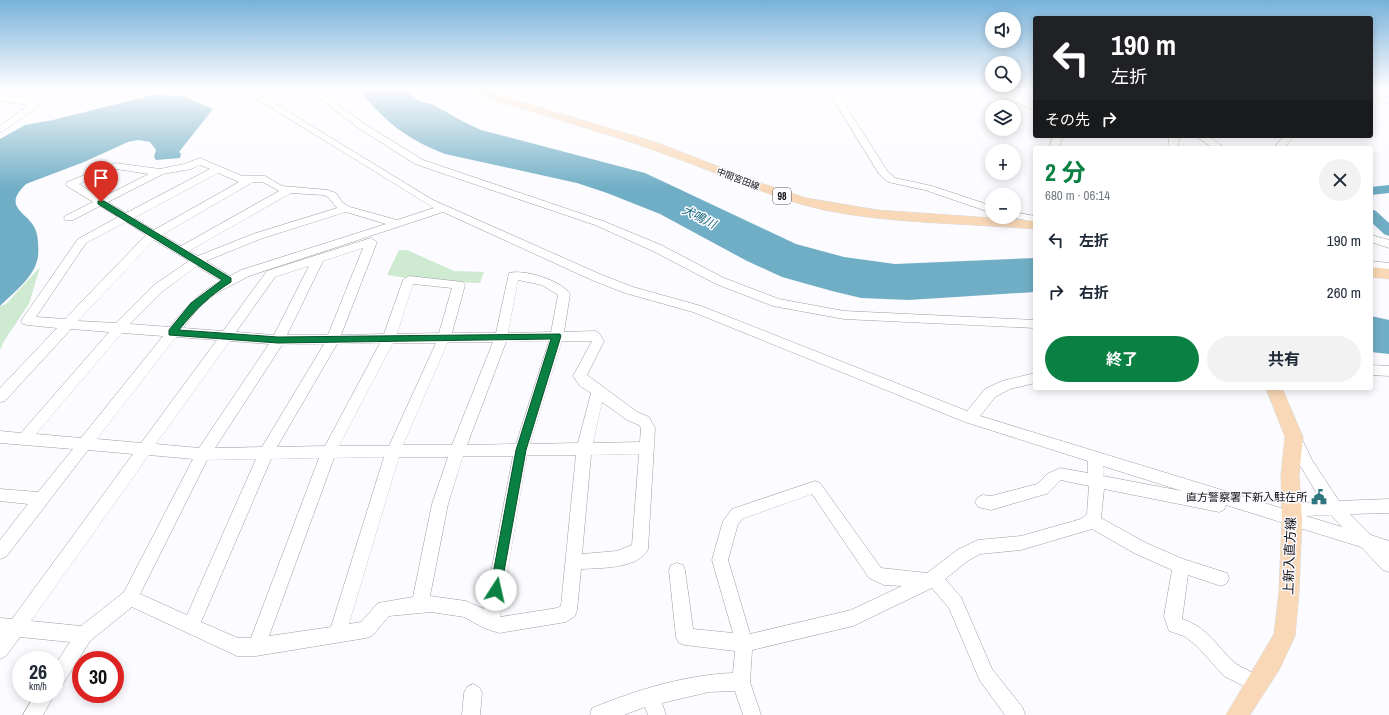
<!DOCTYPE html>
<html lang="ja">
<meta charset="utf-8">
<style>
body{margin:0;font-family:"Archivo Narrow","Noto Sans JP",sans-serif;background:#f2f2f3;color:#1f2937;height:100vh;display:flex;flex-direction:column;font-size:15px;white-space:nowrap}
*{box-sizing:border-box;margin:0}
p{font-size:13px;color:#747a83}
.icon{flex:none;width:22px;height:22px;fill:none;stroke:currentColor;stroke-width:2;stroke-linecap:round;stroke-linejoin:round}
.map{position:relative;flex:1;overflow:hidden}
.panel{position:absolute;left:1033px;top:146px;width:340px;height:244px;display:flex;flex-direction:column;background:#fff;border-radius:4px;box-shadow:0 2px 10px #0003}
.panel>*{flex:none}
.guide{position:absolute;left:1033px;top:16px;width:340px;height:122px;border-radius:4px;box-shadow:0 2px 10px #0003;background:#202124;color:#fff;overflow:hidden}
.tools{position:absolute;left:985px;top:12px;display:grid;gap:8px}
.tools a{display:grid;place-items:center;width:36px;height:36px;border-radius:50%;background:#fff;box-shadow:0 2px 10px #0003;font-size:20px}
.speed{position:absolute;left:12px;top:651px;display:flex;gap:8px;font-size:20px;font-weight:700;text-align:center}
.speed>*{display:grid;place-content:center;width:52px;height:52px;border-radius:50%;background:#fff;box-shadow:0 2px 10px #0003;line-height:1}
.speed small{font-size:10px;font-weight:400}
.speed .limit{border:6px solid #d22;background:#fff;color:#111}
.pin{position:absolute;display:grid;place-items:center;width:34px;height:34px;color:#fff;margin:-41px -17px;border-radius:50% 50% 50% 0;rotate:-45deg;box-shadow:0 0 4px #0007}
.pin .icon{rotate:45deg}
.me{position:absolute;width:44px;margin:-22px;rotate:10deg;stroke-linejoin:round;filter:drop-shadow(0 0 3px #0008)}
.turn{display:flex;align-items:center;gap:14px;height:84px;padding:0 12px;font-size:18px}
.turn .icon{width:52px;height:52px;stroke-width:2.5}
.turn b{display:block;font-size:28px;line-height:34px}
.then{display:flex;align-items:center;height:38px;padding:0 12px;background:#0003;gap:8px;font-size:15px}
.round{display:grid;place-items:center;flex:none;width:42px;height:42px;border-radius:21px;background:#f2f2f3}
.overview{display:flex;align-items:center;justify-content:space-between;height:68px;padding:0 12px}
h1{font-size:24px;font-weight:700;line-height:30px;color:#0b8043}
.primary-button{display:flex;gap:8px;margin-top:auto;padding:8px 12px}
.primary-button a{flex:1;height:46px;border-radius:24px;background:#0b8043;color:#fff;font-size:16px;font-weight:700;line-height:46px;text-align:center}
.primary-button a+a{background:#f2f2f3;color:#1f2937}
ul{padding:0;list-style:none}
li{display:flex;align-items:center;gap:12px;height:52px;padding:0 12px}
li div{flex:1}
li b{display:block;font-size:15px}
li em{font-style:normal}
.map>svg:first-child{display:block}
.green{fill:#ceead1}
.water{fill:#70aec5}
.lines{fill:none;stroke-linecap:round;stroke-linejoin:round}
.river{fill:#70aec5;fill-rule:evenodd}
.minor-casing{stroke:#9e9da3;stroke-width:1}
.major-casing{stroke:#d9d9d9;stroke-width:1}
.minor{fill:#fff;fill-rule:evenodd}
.major{fill:#f8d8b6;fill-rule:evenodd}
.route{fill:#0b8043;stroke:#07532c}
.labels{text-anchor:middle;stroke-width:3;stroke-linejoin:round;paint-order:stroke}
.far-street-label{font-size:9px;fill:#111013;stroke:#fcfbff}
.shield{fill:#fcfbff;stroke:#58565a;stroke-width:1}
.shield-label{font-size:10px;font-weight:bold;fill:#111013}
.poi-label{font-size:11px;fill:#111013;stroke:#fcfbff;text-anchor:end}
.water-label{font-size:12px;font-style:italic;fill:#0f6179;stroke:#fcfbff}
.near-street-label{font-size:13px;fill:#111013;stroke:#fcfbff}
</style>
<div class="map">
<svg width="1389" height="715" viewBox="0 0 1389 715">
<rect width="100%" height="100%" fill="#fcfbff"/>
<!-- green -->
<g class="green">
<path d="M 399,250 L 407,250 L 454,271 L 484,272 L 480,283 L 426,281 L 387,275 Z"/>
<path d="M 40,267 L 29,304 L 4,341 L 0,350 L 0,306 L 6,304 Z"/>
</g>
<!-- water -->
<g class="water">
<path d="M 359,89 L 402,89 L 421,102 L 432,104 L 462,121 L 481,130 L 645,173 L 796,244 L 844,257 L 895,264 L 1035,258 L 1035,292 L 909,300 L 861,298 L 832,291 L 782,277 L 747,261 L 660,214 L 607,193 L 577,183 L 445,154 C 405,138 385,122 359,89 Z"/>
<path d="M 153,95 L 183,96 L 213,109 L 179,152 L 181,154 L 180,158 L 156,160 L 154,157 L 156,150 L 150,142 L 138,140 L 128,142 L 84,162 L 26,184 C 0,209 30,212 36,231 C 38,237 39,249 38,256 C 36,276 13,293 0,306 L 0,139 L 25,125 L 53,120 Z"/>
<path d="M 1371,316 L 1389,320 L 1389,354 L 1371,352 Z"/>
</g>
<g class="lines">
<!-- river -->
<g class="river">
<path d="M 1389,185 L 1389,193 L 1371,195 L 1371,187 Z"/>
<path d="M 1371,209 L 1376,211 L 1389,223 L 1389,236 L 1384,234 L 1371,222 Z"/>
</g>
<defs>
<g id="minor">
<path d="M 241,89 L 251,89 L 433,200 L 602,275 L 633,287 L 701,306 L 967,411 L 985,389 L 1002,381 L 1035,373 L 1035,383 L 1010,389 L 995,397 L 980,416 L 1284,509 L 1286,505 L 1291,503 L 1322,502 L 1301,467 L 1287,437 L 1289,433 L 1294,431 L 1299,433 L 1312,460 L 1339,501 L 1389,499 L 1389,513 L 1350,514 L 1371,535 L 1389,541 L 1389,572 L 1383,570 L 1361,547 L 1226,505 L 1224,510 L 1219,512 L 1104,489 L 1101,518 L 1146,543 L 1183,559 L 1227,573 L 1229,578 L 1227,583 L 1221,586 L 1188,575 L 1182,619 C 1209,628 1216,646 1235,663 C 1243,669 1255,673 1263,678 L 1266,684 L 1263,690 L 1257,693 L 1224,676 L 1197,646 L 1184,636 L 1169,631 L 1164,616 L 1172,570 L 1134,553 L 1092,529 L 1021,550 L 980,554 L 969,560 L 945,579 L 961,597 L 992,669 L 1023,708 L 1025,715 L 1005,715 L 980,681 L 949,608 L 932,588 L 853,626 L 752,650 L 750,682 L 761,715 L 743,715 L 735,691 L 709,692 L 662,703 L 666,715 L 648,715 L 645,707 L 624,715 L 590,715 L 592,708 C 637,690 684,675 733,673 L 735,651 L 685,645 L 679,643 L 676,637 L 669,570 L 671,565 L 677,563 L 683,565 L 685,570 L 693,629 L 733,633 L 712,560 L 723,521 L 732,509 L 815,481 L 820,483 L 881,568 L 927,573 L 957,550 L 978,540 L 1021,536 L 1081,519 L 1087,514 L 1089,486 L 1061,480 L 1047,494 L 1042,495 L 991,510 L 978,507 L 975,502 L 978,497 L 983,495 L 991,496 L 1037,484 L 1047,474 L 1060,468 L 1088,473 L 1088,461 L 965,422 L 693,312 L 625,293 L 594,281 L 443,212 L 249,276 L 215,294 L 198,308 L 183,328 L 223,331 L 267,271 L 371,238 L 377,242 L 341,335 L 384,334 L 403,280 L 409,276 L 463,282 L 465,285 L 452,333 L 496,333 L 509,273 C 524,269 561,280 570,294 L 564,332 L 595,331 L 599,333 L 604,341 L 587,375 L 637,412 L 649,417 L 655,428 L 648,549 C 639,569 599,568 581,569 L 577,610 L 575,616 L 566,622 L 499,633 L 484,628 L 464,617 L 431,612 L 389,616 L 372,636 L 366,638 L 256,656 L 237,656 L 132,607 L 90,641 L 61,687 L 55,690 L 55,665 L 70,642 L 20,637 L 6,656 L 0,659 L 0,618 L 12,619 L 133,454 L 88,450 L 6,557 L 0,559 L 0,540 L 28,504 L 0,501 L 0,489 L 38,492 L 73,449 L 0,443 L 0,431 L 21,433 L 109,332 L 71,329 L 5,401 L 0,402 L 0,388 L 57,328 L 27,325 L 23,324 L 21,321 L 23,318 L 78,239 L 118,217 L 100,206 L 73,220 L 65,220 L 64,218 L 65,216 L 93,202 L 67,186 L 66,184 L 67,182 L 115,163 L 160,169 L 184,164 L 200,158 L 242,176 L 265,176 L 282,186 L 328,190 L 336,193 L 343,203 L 350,207 L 397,220 L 434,208 ZM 200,165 L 210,169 L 126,213 L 108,202 L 163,174 L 191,169 ZM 116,169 L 149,174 L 101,198 L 79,184 ZM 218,173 L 239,182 L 154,230 L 134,218 ZM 253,182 L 263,182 L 279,191 L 181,246 L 162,235 ZM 291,193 L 323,195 L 328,197 L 337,208 L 253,234 L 198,256 L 189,251 ZM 346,212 L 386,224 L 241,270 L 230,276 L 206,261 L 260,239 ZM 126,222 L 146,235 L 65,319 L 36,317 L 86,243 ZM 154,240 L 189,261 L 154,285 L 116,323 L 78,321 ZM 363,248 L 328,335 L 287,335 L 323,261 ZM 197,266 L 221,281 C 199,292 185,308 170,327 L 130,324 L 163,291 ZM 309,266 L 274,335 L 236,332 L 275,277 ZM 518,280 L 542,285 L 558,295 L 551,332 L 508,333 ZM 413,284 L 452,288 L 439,333 L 397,334 ZM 122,333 L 163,336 L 81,438 L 36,434 ZM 176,337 L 217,340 L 141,443 L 97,439 ZM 230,341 L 269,344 L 199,448 L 156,444 ZM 549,341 L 516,444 L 467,445 L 506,342 ZM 562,341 L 592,341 L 573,376 L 580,386 L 591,393 L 578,443 L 530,444 ZM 448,342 L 493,342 L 452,445 L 403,445 ZM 380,343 L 325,446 L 277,447 L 337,344 ZM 393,343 L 436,343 L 389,446 L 339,446 ZM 324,344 L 262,447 L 215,448 L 282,345 ZM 602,402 L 627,420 L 639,425 L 641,428 L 640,442 L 593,443 ZM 639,454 L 632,545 L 617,551 L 582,554 L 591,455 ZM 149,455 L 193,459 L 124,592 L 81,626 L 31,621 ZM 527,455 L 576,455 L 561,606 L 557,608 L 500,617 ZM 463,456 L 513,456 L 484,609 L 466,601 L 430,596 L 448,504 ZM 384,457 L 331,627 L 269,636 L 334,458 ZM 399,457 L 448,457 L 432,504 L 413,597 L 378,603 L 361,622 L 349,624 ZM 319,458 L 251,638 L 238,638 L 201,622 L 271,459 ZM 256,459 L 187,615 L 140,594 L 207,460 ZM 1103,466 L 1182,491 L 1103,476 ZM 812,494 L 869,578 L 884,585 L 902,586 L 851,610 L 750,634 L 728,560 L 738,524 L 742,519 ZM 1331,515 L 1342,527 L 1306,516 Z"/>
<path d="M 308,89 L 317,89 L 363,123 L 423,160 L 603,221 L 661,245 L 724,278 L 779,299 L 844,311 L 1035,320 L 1035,328 L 844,319 L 773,306 L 716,284 L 653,251 L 595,225 L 415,164 L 357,127 Z"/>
<path d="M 827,89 L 835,89 L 888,172 L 895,178 L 932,186 L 992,206 L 992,213 L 925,190 L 888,182 L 879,174 Z"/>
<path d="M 967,89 C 995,89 1009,94 1035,104 L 1035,110 L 996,95 L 971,92 Z"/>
<path d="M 1371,92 L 1389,97 L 1389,103 L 1371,98 Z"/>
<path d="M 0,95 L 29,98 L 38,104 L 35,109 L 0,133 L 0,126 L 28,105 L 0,101 Z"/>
<path d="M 1053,136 L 1063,136 L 1060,145 L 1063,148 L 1052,147 L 1050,145 Z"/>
<path d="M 1167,136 L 1177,136 L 1179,139 L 1178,148 L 1168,148 L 1169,139 Z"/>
<path d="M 1196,136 L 1208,136 L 1225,148 L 1213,148 Z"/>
<path d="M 1284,136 L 1294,136 L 1284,148 L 1274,148 Z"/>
<path d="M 1014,212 L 1035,216 L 1035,222 L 1010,217 L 1014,217 Z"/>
<path d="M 1371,235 L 1389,240 L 1389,248 L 1371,242 Z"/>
<path d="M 1371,261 L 1389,263 L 1389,271 L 1371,269 Z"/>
<path d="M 1371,365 L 1389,366 L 1389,376 L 1371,375 Z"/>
<path d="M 473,684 L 479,687 L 482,693 L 480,715 L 462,715 L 464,693 L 467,687 Z"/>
<path d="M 35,694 L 55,694 L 43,715 L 23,715 Z"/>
</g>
<g id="major">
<path d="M 471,89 L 485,89 L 499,95 L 658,143 L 764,184 L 806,198 L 877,210 L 1035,221 L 1035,229 C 965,223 893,224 824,210 C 770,198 722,174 670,156 C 611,134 551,118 491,99 L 472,91 Z"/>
<path d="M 1371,267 L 1389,269 L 1389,279 L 1371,277 Z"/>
<path d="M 1266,388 L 1282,388 L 1303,437 L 1299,475 L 1302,518 L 1299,592 L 1295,636 L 1279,670 L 1250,715 L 1226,715 L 1274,634 L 1279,592 L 1282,518 L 1281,475 L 1285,437 Z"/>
</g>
</defs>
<!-- minor casing -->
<use href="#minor" class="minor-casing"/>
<!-- major casing -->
<use href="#major" class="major-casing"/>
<!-- minor -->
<use href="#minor" class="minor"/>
<!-- major -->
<use href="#major" class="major"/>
</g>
<!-- sky -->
<linearGradient id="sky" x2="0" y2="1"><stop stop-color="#78b2da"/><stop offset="0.47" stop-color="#fefdff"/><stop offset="1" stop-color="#fefdff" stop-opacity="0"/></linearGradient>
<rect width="1389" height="189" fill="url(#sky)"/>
<!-- route -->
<path class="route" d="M 98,201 L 104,201 L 231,278 L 231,282 C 209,296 196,309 179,330 L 278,337 L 560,334 L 561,336 L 526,450 L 500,594 L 496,596 L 491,594 L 490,590 L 516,450 L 551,339 L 278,343 L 169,335 L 169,330 L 191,303 L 222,280 L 98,204 Z"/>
<!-- icons -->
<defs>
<symbol id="civic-bare" viewBox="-9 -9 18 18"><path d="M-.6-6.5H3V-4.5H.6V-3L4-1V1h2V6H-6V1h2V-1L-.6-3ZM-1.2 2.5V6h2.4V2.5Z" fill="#2e777e" stroke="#fcfbff" stroke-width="2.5" paint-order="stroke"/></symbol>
</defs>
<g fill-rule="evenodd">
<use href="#civic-bare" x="1308" y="486" width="22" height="22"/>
</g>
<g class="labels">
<!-- far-street labels -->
<g class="far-street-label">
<text transform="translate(738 179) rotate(21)" y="3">中間宮田線</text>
</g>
<!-- shield labels -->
<rect class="shield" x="773" y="188" width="18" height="16" rx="3"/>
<g class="shield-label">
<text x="782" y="200">98</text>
</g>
<!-- poi labels -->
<g class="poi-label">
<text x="1307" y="501">直方警察署下新入駐在所</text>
</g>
<!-- water labels -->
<g class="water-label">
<text transform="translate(699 217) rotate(27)" y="4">犬鳴川</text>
</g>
<!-- near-street labels -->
<g class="near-street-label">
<text transform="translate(1289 556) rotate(-88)" y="5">上新入直方線</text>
</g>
</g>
</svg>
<div class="tools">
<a><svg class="icon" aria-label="sound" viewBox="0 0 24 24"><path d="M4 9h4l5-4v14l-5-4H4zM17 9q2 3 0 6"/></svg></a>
<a><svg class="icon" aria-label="search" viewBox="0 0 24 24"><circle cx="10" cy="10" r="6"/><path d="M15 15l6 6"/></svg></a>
<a><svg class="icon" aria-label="layers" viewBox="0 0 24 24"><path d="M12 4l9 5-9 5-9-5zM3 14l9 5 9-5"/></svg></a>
<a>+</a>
<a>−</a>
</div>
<div class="speed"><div>26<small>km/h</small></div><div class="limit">30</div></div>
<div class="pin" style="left:101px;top:202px;background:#d93025"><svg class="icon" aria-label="arrive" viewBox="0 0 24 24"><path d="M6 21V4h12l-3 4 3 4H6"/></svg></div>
<svg class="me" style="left:496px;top:590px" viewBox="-20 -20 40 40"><circle r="19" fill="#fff"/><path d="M0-13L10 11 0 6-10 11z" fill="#0b8043"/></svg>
<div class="guide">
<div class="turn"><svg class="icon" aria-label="left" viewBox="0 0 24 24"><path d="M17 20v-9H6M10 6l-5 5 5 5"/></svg><div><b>190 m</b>左折</div></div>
<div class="then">その先<svg class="icon" aria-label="right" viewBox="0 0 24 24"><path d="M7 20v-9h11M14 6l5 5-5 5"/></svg></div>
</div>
<section class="panel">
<div class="overview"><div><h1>2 分</h1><p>680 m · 06:14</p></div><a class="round"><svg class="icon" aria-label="close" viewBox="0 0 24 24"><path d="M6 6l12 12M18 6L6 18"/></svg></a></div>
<ul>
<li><svg class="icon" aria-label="left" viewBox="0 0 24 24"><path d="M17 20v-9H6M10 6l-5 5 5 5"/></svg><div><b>左折</b></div><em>190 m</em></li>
<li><svg class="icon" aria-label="right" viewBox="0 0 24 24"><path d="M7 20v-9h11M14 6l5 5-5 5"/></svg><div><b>右折</b></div><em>260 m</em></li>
</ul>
<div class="primary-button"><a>終了</a><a>共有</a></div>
</section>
</div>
